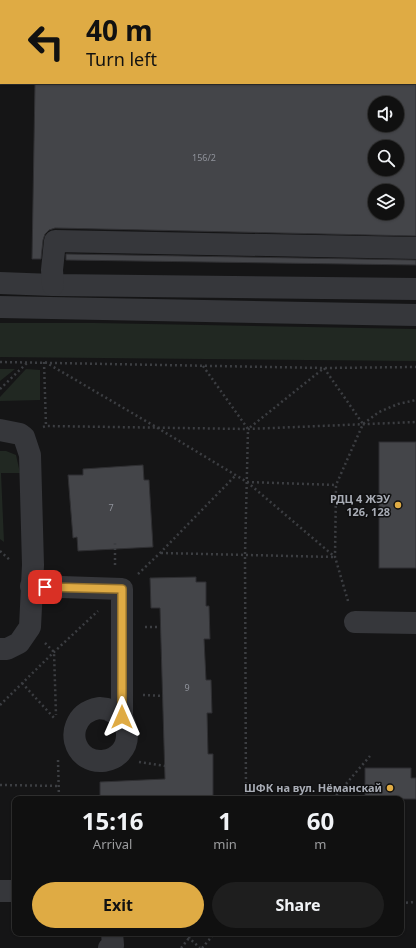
<!DOCTYPE html>
<meta charset="utf-8">
<style>
body{margin:0;font-family:"Noto Sans",sans-serif;background:#1e1e1e;color:#f1f3f6;height:100vh;display:flex;flex-direction:column;font-size:15px;white-space:nowrap}
*{box-sizing:border-box;margin:0}
p{font-size:13px;color:#9c9d9f}
.icon{flex:none;width:22px;height:22px;fill:none;stroke:currentColor;stroke-width:2;stroke-linecap:round;stroke-linejoin:round}
.map{position:relative;flex:1;overflow:hidden}
.panel{position:absolute;left:12px;top:796px;width:392px;height:140px;display:flex;flex-direction:column;background:#101010;border-radius:8px;box-shadow:0 1px 3px #0004,0 0 0 1px #303030}
.panel>*{flex:none}
.top-card{position:absolute;left:0px;top:0px;width:416px;height:84px;box-shadow:0 1px 3px #0004,0 0 0 1px #303030;background:#dfab44;color:#111;overflow:hidden}
.fabs{position:absolute;left:368px;top:96px;display:grid;gap:8px}
.fabs a{display:grid;place-items:center;width:36px;height:36px;border-radius:50%;background:#101010;box-shadow:0 1px 3px #0004,0 0 0 1px #303030;font-size:20px}
.pin{position:absolute;display:grid;place-items:center;width:34px;height:34px;color:#fff;margin:-17px;border-radius:8px;box-shadow:0 2px 6px #0006}
.me{position:absolute;width:44px;margin:-22px;rotate:0deg;stroke-linejoin:round;filter:drop-shadow(0 0 3px #0008)}
.turn{display:flex;align-items:center;gap:14px;height:84px;padding:0 20px;font-size:18px}
.turn .icon{width:52px;height:52px;stroke-width:2.5}
.turn b{display:block;font-size:28px;line-height:34px}
.eta{display:flex;justify-content:space-evenly;align-items:center;height:68px;text-align:center}
.eta b{font-size:24px;font-weight:700;line-height:28px}
.primary-button{display:flex;gap:8px;margin-top:auto;padding:8px 20px}
.primary-button a{flex:1;height:46px;border-radius:24px;background:#dfab44;color:#111;font-size:16px;font-weight:700;line-height:46px;text-align:center}
.primary-button a+a{background:#1e1e1e;color:#f1f3f6}
.map>svg:first-child{display:block}
.green{fill:#212822}
.building{fill:#444549;stroke:#2f2f32;fill-rule:evenodd}
.lines{fill:none;stroke-linecap:round;stroke-linejoin:round}
.path{stroke:#3c3e42;stroke-width:2.5;stroke-dasharray:2 3;stroke-linecap:butt}
.minor{stroke:#36373b;stroke-width:22}
.route-casing{stroke:#916f2c;stroke-width:10}
.route{stroke:#dfab44;stroke-width:7}
.poi-dot{fill:#dfab44;stroke:#101011;stroke-width:1.5}
.labels{text-anchor:middle;stroke-width:3;stroke-linejoin:round;paint-order:stroke}
.number-label{font-size:9px;fill:#8f929a}
.poi-label{font-size:11px;font-weight:bold;fill:#a8acb5;stroke:#101011;text-anchor:end}
</style>
<div class="map">
<svg width="416" height="948" viewBox="0 0 416 948">
<rect width="100%" height="100%" fill="#151516"/>
<!-- green -->
<g class="green">
<path d="M 0,323 L 95,323 L 416,329 L 416,361 L 0,357 Z"/>
<path d="M 0,369 L 15,369 L 0,381 Z"/>
<path d="M 26,369 L 40,370 L 40,400 L 0,401 L 0,397 Z"/>
<path d="M 0,451 L 6,451 L 16,455 L 20,473 L 1,473 L 4,542 L 0,539 Z"/>
</g>
<!-- building -->
<g class="building">
<path d="M 35,83 L 416,83 L 416,236 L 55,228 L 49,230 L 45,234 L 43,240 L 41,259 L 32,259 ZM 375,103 L 397,103 L 397,125 L 375,125 ZM 375,147 L 397,147 L 397,169 L 375,169 ZM 375,191 L 397,191 L 397,213 L 375,213 Z"/>
<path d="M 66,254 L 416,260 L 416,265 L 66,260 Z"/>
<rect x="379" y="442" width="37" height="126"/>
<path d="M 143,465 L 144,480 L 149,480 L 153,547 L 78,551 L 77,537 L 73,538 L 68,475 L 83,475 L 83,469 Z"/>
<path d="M 196,577 L 196,582 L 206,582 L 206,606 L 209,606 L 210,639 L 204,639 L 206,680 L 211,680 L 212,713 L 207,713 L 208,754 L 213,754 L 213,799 L 100,799 L 100,782 L 165,779 L 160,608 L 151,608 L 150,578 Z"/>
<path d="M 365,768 L 411,768 L 411,778 L 416,778 L 416,799 L 365,799 Z"/>
</g>
<g class="lines">
<!-- path -->
<g class="path">
<path d="M 0,40 L 1,40"/>
<path d="M 415,50 L 416,50"/>
<path d="M 0,362 L 324,368 L 416,367"/>
<path d="M 44,362 L 46,426"/>
<path d="M 45,362 L 156,427 L 247,482 L 335,557"/>
<path d="M 203,366 L 248,429 L 324,368 L 363,424"/>
<path d="M 0,389 L 27,363"/>
<path d="M 43,427 L 46,426 L 248,429 L 416,422"/>
<path d="M 247,482 L 336,485"/>
<path d="M 115,543 L 115,566"/>
<path d="M 0,551 L 11,561"/>
<path d="M 161,553 L 334,557"/>
<path d="M 138,574 L 160,553 L 236,475"/>
<path d="M 348,601 L 335,557 L 336,485 L 363,424 L 379,412 L 398,404 L 416,400"/>
<path d="M 145,627 L 160,627"/>
<path d="M 45,643 L 54,652 L 56,715"/>
<path d="M 22,683 L 55,719"/>
<path d="M 143,695 L 163,696"/>
<path d="M 0,705 L 54,652 L 98,611"/>
<path d="M 58,760 L 59,799"/>
<path d="M 139,762 L 165,766"/>
<path d="M 0,785 L 60,786"/>
<path d="M 246,799 L 245,555 L 248,429"/>
<path d="M 333,799 L 370,756"/>
<path d="M 401,903 L 416,902"/>
<path d="M 193,933 L 189,938 L 200,948"/>
<path d="M 181,948 L 189,938"/>
<path d="M 202,948 L 215,933"/>
</g>
<!-- minor -->
<g class="minor">
<path d="M 0,283 L 53,285 L 416,289"/>
<path d="M 53,285 L 52,270 L 55,241 L 416,248"/>
<path d="M 0,307 L 416,315"/>
<path d="M 0,430 L 20,434 L 24,437 L 30,455 L 33,565 L 30,627 L 19,643 L 7,649 L 0,649"/>
<path d="M 31,586 L 122,589 L 122,717"/>
<path d="M 355,622 L 416,623"/>
<path d="M 99,708 L 107,709 L 122,717 C 124,722 127,728 127,734 C 128,765 83,772 75,741 C 74,736 74,731 76,726 C 80,715 88,710 99,708 Z"/>
<path d="M 0,891 L 15,891"/>
<path d="M 109,948 L 113,945 L 112,933"/>
</g>
</g>
<g class="lines">
<defs>
<path id="route" d="M 45,587 L 122,589 L 122,717"/>
</defs>
<!-- route casing -->
<use href="#route" class="route-casing"/>
<!-- route -->
<use href="#route" class="route"/>
</g>
<!-- markers -->
<g class="poi-dot">
<circle cx="398" cy="505" r="4"/>
<circle cx="390" cy="788" r="4"/>
</g>
<g class="labels">
<!-- number labels -->
<g class="number-label">
<text x="204" y="161">156/2</text>
<text x="111" y="511">7</text>
<text x="187" y="691">9</text>
</g>
<!-- poi labels -->
<g class="poi-label">
<text x="390" y="503">РДЦ 4 ЖЭУ<tspan x="390" dy="13">126, 128</tspan></text>
<text x="382" y="792">ШФК на вул. Нёманскай</text>
</g>
</g>
</svg>
<div class="fabs">
<a><svg class="icon" aria-label="sound" viewBox="0 0 24 24"><path d="M4 9h4l5-4v14l-5-4H4zM17 9q2 3 0 6"/></svg></a>
<a><svg class="icon" aria-label="search" viewBox="0 0 24 24"><circle cx="10" cy="10" r="6"/><path d="M15 15l6 6"/></svg></a>
<a><svg class="icon" aria-label="layers" viewBox="0 0 24 24"><path d="M12 4l9 5-9 5-9-5zM3 14l9 5 9-5"/></svg></a>
</div>
<div class="pin" style="left:45px;top:587px;background:#d93025"><svg class="icon" aria-label="arrive" viewBox="0 0 24 24"><path d="M6 21V4h12l-3 4 3 4H6"/></svg></div>
<svg class="me" style="left:122px;top:717px" viewBox="-20 -20 40 40"><path d="M0-17L14 15 0 8-14 15z" fill="#dfab44" stroke="#fff" stroke-width="4"/></svg>
<div class="top-card">
<div class="turn"><svg class="icon" aria-label="left" viewBox="0 0 24 24"><path d="M17 20v-9H6M10 6l-5 5 5 5"/></svg><div><b>40 m</b>Turn left</div></div>
</div>
<section class="panel">
<div class="eta">
<div><b>15:16</b><p>Arrival</p></div>
<div><b>1</b><p>min</p></div>
<div><b>60</b><p>m</p></div>
</div>
<div class="primary-button"><a>Exit</a><a>Share</a></div>
</section>
</div>
